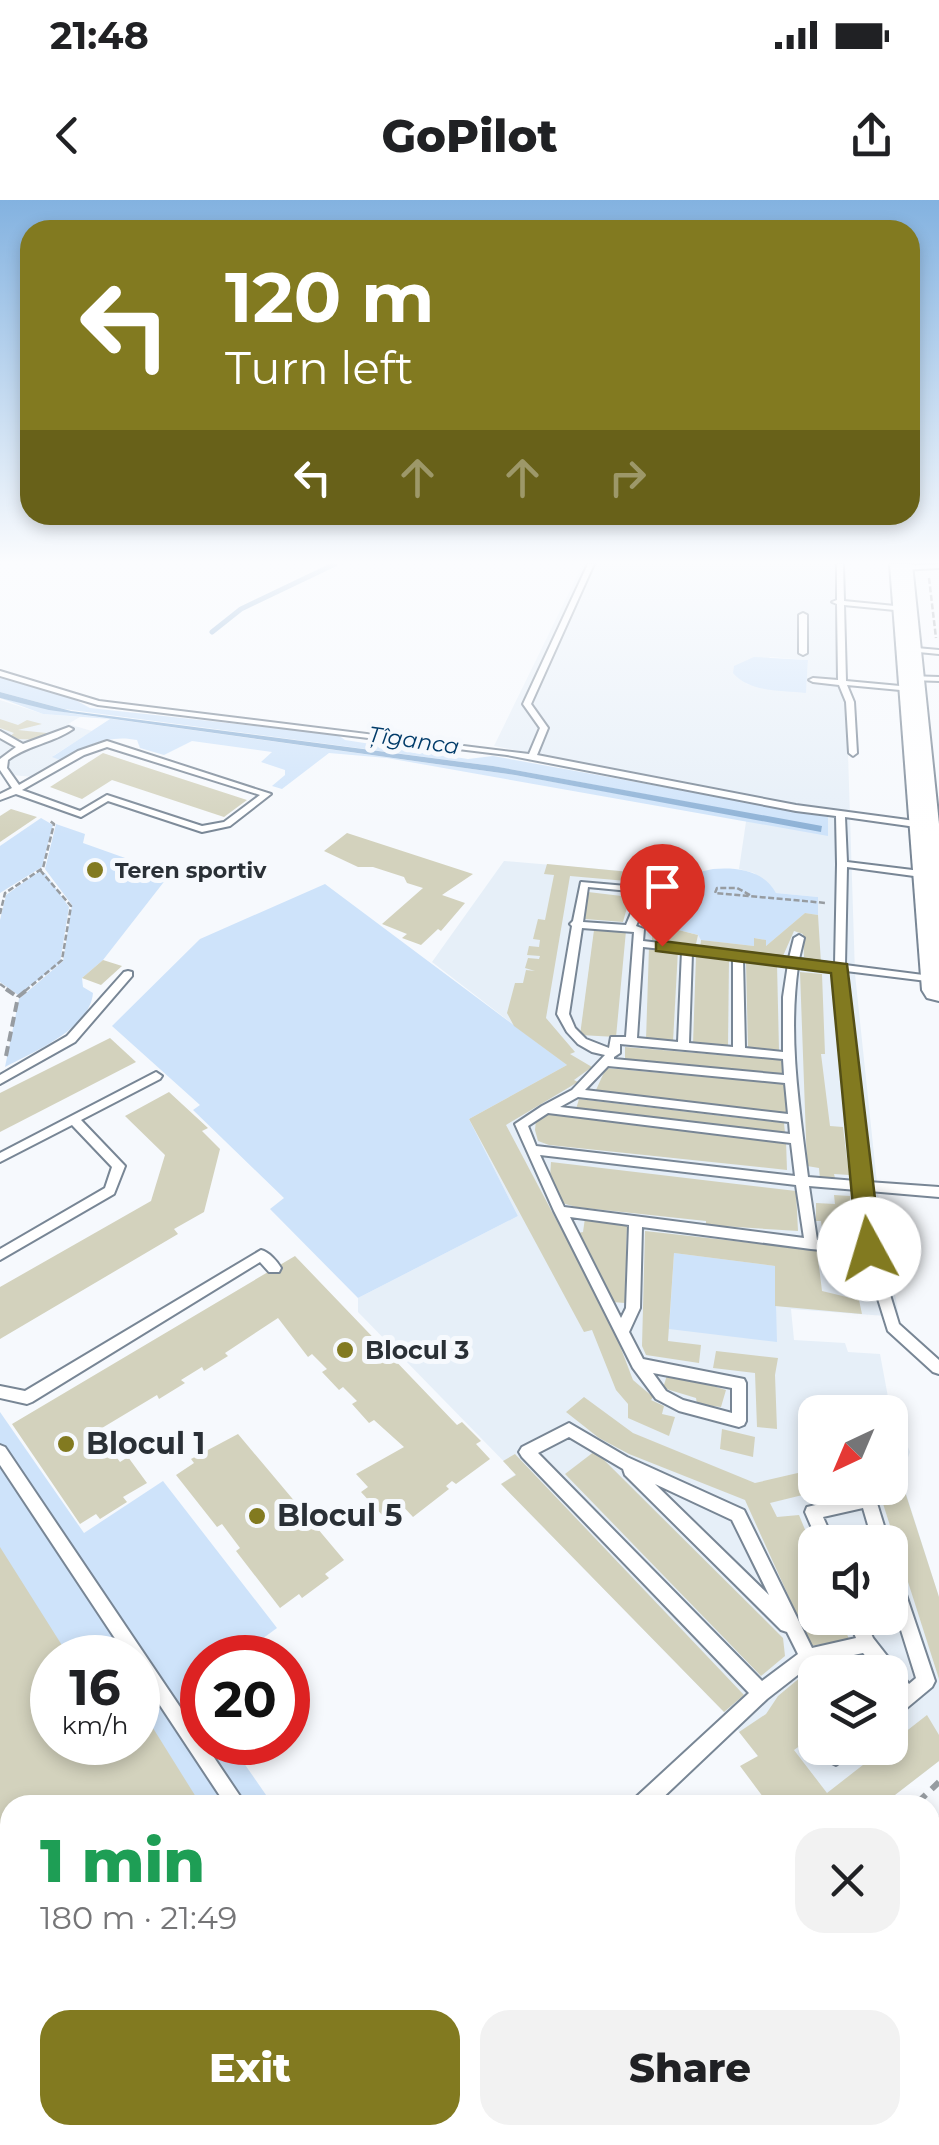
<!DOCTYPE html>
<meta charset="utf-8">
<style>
body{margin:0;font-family:Montserrat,sans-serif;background:#f2f2f2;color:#202124;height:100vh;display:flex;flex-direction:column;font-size:38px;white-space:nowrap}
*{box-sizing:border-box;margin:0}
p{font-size:32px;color:#757577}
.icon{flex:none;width:55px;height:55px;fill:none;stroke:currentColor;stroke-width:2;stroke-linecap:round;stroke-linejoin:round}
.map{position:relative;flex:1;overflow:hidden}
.panel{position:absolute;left:0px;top:1595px;width:940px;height:350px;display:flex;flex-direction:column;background:#fff;border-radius:30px 30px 0 0;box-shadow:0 5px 15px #0003}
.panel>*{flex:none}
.guide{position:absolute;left:20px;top:20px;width:900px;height:305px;border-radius:30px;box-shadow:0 5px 15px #0003;background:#827a20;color:#fff;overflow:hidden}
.needle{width:65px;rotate:224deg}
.controls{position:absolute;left:798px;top:1195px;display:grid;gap:20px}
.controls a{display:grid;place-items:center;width:110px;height:110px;border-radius:20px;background:#fff;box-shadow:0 5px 15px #0003;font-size:50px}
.speed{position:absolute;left:30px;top:1435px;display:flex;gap:20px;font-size:50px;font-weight:700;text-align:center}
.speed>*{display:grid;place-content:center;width:130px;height:130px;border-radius:50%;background:#fff;box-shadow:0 5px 15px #0003;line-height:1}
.speed small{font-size:25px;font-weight:400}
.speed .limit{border:15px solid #d22;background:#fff;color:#111}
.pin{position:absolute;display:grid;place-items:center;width:85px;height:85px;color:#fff;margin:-102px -42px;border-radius:50% 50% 50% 0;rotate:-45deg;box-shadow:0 0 10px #0007}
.pin .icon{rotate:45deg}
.me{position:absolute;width:110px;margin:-55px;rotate:354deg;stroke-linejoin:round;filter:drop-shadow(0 0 8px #0008)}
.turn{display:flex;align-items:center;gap:35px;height:210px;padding:0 40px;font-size:45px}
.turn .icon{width:130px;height:130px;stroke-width:2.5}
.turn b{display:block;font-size:70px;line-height:85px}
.lanes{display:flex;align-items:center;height:95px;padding:0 40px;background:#0003;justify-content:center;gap:50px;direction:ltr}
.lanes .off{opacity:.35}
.round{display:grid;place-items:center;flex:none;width:105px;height:105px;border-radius:30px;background:#f2f2f2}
.overview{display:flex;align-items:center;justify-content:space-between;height:170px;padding:0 40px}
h1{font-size:60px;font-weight:800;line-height:75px;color:#1e9e55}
.action{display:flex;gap:20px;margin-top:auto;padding:20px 40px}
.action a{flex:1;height:115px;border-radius:30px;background:#827a20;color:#fff;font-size:40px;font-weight:800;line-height:115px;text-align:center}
.action a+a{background:#f2f2f2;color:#202124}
.status{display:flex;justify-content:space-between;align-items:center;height:70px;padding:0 50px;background:#fff;direction:ltr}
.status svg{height:28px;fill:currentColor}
header{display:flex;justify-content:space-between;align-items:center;height:130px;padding:0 40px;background:#fff;font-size:45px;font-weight:800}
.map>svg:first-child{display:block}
.built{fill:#e6eff8;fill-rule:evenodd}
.green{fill:#cee3fa;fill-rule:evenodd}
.water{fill:#8bb0d5}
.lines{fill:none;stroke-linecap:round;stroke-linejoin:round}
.stream{stroke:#8bb0d5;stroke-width:5}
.building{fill:#d3d2bd}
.lane-casing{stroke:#788695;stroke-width:4}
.primary-casing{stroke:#788695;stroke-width:4}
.path-far2{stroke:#979ca1;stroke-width:2.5;stroke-dasharray:6 2.5;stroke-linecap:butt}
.path-far1{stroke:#979ca1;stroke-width:4;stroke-dasharray:10 5;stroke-linecap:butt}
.path{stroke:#979ca1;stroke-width:6;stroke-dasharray:15 8;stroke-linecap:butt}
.lane{fill:#fff;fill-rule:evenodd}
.primary{fill:#fff;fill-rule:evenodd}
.route{fill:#827a20;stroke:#544f15;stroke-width:2.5}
.poi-dot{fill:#827a20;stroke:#f6f9fd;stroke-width:4}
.labels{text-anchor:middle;stroke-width:10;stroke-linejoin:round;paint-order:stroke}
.far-water-label{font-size:22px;font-style:italic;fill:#003b69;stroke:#f6f9fd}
.far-poi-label{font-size:22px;font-weight:bold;fill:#2a3036;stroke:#f6f9fd;text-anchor:start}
.poi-label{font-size:25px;font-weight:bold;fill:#2a3036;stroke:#f6f9fd;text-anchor:start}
.near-poi-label{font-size:30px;font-weight:bold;fill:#2a3036;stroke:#f6f9fd;text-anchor:start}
</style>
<div class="status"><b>21:48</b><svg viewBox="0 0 49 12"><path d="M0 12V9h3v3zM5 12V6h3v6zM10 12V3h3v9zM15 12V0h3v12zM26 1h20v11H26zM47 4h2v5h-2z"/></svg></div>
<header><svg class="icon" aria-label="back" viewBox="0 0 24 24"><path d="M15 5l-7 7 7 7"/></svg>GoPilot<svg class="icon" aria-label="share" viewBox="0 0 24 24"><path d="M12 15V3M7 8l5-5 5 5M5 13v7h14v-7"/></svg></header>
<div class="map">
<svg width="939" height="1945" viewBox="0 0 939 1945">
<rect width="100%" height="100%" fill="#f6f9fd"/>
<!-- built -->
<g class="built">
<path d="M 583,364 L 842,364 L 855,774 L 879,1002 L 899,1117 L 791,1109 L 794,1140 L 845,1143 L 848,1152 L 880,1154 L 896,1240 L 906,1242 L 910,1252 L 905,1265 L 897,1265 L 939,1397 L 939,1561 L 882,1605 L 795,1605 L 724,1512 L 501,1284 L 516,1274 L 358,1112 L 358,1098 L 518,1016 L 469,919 L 566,865 L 432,762 L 504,661 L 681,676 L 679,732 L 754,745 L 754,738 L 818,697 L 776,693 L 754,673 L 739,669 L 750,595 L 494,546 ZM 770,457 L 808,460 L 806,492 L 746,484 ZM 815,1212 L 890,1212 L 890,1288 L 815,1288 ZM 815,1342 L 890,1342 L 890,1418 L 815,1418 ZM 815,1472 L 890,1472 L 890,1548 L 815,1548 Z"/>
<path d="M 0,500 L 43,514 L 80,517 L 68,524 L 92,531 L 53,556 L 60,560 L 34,577 L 0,574 Z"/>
<path d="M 385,1935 L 655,1935 L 663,1945 L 375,1945 Z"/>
</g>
<!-- green -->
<g class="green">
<path d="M 754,457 L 808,460 L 806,493 C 782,490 750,493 733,473 L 734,466 Z"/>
<path d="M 0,475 L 68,496 L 90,508 L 338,535 L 345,540 L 468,559 L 493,556 L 828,617 L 828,636 L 387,558 L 329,553 L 282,589 L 272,586 L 285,575 L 285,570 L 261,562 L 272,552 L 192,541 L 164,555 L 140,548 L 137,540 C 110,534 83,546 60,560 L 52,557 L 110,519 L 43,514 L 0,498 L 69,513 L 515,575 L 821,631 L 822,627 L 493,566 L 64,509 L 0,492 Z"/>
<path d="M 41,618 L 53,625 L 42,667 L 0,693 L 0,646 Z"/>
<path d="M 56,624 L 85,634 L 83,643 L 170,674 L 103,760 L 82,778 L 83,787 L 93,793 C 90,829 33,852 5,867 L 19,799 L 63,761 L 72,705 L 45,669 Z"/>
<path d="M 713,669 C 736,667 764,670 776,693 L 818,697 L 818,715 L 805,713 L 766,746 L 766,740 L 755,738 L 754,746 L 701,740 L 698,735 L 659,725 L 681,676 Z"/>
<path d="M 38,672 L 45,673 L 69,707 L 60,763 L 18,795 L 0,782 L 0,720 L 6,695 Z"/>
<path d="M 325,684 L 567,865 L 469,919 L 518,1016 L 358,1098 L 270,1009 L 284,998 L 193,910 L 200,905 L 112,826 L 200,739 Z"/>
<path d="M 674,1053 L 775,1066 L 777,1142 L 669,1129 Z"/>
<path d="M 0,1212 L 84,1333 L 163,1281 L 277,1428 L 237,1457 L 202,1458 L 202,1483 L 194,1490 L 202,1503 L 202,1542 L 230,1543 L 273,1605 L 10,1605 L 10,1935 L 385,1935 L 375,1945 L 0,1945 ZM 52,1458 L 138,1458 L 138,1542 L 52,1542 Z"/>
<path d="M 930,1901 L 939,1912 L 939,1945 L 710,1945 L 702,1935 L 930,1935 Z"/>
</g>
<!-- water -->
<path class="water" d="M 0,492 L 71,511 L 493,566 L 822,626 L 821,632 L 515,575 L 49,510 L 0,498 Z"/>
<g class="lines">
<!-- stream -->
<path class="stream" d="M 212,432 L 241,409 L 335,364"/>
</g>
<!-- building -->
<g class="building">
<path d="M 0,519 L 18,525 L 27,520 L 42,524 L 18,530 L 56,534 L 48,540 L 15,539 L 9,537 L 14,533 L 0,528 Z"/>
<path d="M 103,553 L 136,564 L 247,600 L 224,617 L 112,580 L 82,599 L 50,587 Z"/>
<path d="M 11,609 L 37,617 L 0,642 L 0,616 Z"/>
<path d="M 347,633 L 473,674 L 442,695 L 465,703 L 441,731 L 438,729 L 421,745 L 402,738 L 407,734 L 382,724 L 423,688 L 407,683 L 404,677 L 373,667 L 358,667 L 324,651 Z"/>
<path d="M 547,664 L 650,674 L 649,683 L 570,676 L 546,818 L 575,852 L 570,854 L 592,867 L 574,880 L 578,882 L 506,925 L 612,1125 L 633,1180 L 653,1197 L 651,1200 L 664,1206 L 662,1214 L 675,1217 L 669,1236 L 628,1218 L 628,1204 L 616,1190 L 592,1130 L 584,1132 L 469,919 L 567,865 L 514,826 L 507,813 L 515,783 L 523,783 L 526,770 L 535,771 L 525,768 L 528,758 L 539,759 L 540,756 L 527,755 L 529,746 L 539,747 L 540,740 L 533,739 L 538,719 L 545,720 L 554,675 L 544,674 Z"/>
<path d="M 661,674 L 681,676 L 659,725 L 698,735 L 696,744 L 652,740 L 652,725 L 641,726 Z"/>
<path d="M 588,692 L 630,697 L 623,722 L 585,719 Z"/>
<path d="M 805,713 L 818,715 L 821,763 L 804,757 L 803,734 L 794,731 L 783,756 L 700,748 L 701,740 L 754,746 L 754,738 L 766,740 L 766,746 Z"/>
<path d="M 594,730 L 626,731 L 616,837 L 580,835 Z"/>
<path d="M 649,747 L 678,750 L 673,842 L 646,840 Z"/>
<path d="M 696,756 L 729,759 L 728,847 L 693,844 Z"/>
<path d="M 103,760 L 122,766 L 101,785 L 82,778 Z"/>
<path d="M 746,763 L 777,764 L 779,850 L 748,847 Z"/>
<path d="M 800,772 L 822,774 L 825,854 L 821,854 L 830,926 L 843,927 L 849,975 L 834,974 L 836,982 L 820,980 L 819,968 L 807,966 Z"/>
<path d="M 110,838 L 136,862 L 0,932 L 0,893 Z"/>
<path d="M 625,847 L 783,860 L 784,874 L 625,860 Z"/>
<path d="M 606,868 L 786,884 L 788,913 L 596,890 Z"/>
<path d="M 169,892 L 208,928 L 202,931 L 220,949 L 204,1012 L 174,1029 L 178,1034 L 0,1139 L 0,1087 L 151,1001 L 165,955 L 125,916 Z"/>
<path d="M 579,899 L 784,923 L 785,933 L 576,909 Z"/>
<path d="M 547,914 L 786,941 L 787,970 L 549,945 L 538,941 L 535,930 L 536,920 Z"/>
<path d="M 551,962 L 796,991 L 798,1031 L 706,1025 L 706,1021 L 576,1007 L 562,1003 L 550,977 Z"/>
<path d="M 834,995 L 850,996 L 852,1041 L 823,1037 L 821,1021 L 816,1021 L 816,1003 L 835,1004 Z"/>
<path d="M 585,1018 L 627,1024 L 625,1103 L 612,1102 L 578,1033 L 583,1032 Z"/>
<path d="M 645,1031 L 817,1050 L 822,1091 L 859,1100 L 862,1114 L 775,1106 L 775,1066 L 674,1053 L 668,1141 L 701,1145 L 699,1163 L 646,1155 L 642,1146 Z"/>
<path d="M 828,1054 L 850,1061 L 851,1085 L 840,1083 L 839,1072 L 829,1070 Z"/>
<path d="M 295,1056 L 457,1225 L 462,1222 L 481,1241 L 476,1244 L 490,1259 L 456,1284 L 452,1281 L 446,1286 L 449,1289 L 413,1317 L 399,1302 L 383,1316 L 361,1292 L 368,1287 L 356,1274 L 404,1247 L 374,1220 L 369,1223 L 352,1204 L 357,1201 L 343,1187 L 339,1190 L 322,1172 L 327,1169 L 312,1154 L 308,1157 L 278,1118 L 225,1153 L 228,1156 L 204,1171 L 202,1167 L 181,1180 L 185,1183 L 159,1199 L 157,1195 L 97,1231 L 120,1262 L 128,1257 L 147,1283 L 123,1297 L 127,1302 L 100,1319 L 96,1314 L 80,1324 L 12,1224 Z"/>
<path d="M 716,1151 L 778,1158 L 775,1175 L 777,1229 L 757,1227 L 755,1173 L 713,1168 Z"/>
<path d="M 668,1172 L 726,1190 L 721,1207 L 697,1204 L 696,1198 L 663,1188 Z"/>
<path d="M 584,1197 L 633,1233 L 755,1283 L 815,1269 L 815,1288 L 827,1289 L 770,1303 L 777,1317 L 799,1315 L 815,1354 L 815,1418 L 840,1418 L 849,1439 L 811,1446 L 745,1300 L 629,1254 L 599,1238 L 566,1212 Z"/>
<path d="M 722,1229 L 755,1237 L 753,1257 L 720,1249 Z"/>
<path d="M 238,1234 L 344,1360 L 325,1374 L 329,1378 L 302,1398 L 299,1394 L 280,1408 L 236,1351 L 240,1348 L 222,1324 L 217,1327 L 176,1275 L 194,1263 L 191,1259 Z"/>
<path d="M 595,1251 L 783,1438 L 785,1456 L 761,1476 L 565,1274 Z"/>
<path d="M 515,1254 L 744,1495 L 724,1512 L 501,1284 L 516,1275 L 503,1261 Z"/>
<path d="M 890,1263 L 896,1264 L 939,1397 L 939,1479 L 878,1288 L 890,1288 Z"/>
<path d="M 0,1347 L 70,1458 L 52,1458 L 52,1542 L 138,1542 L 138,1504 L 201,1605 L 10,1605 L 10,1935 L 262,1935 L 258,1938 L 262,1945 L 0,1945 Z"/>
<path d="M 852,1454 L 867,1472 L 815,1472 L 815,1535 L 794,1550 L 827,1593 L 927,1515 L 939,1535 L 939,1561 L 882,1605 L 769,1605 L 740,1566 L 758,1556 L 739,1532 L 766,1514 L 778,1496 L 802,1476 Z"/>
<path d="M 936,1614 L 939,1617 L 939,1818 L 930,1808 L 930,1620 Z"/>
</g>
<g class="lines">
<defs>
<g id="lane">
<path d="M 588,364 L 594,364 L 531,504 L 548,528 L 537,555 L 796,605 L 923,622 L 928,625 L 923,628 L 845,617 L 847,662 L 929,672 L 934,675 L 929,678 L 847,667 L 845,765 L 939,777 L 939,781 L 935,782 L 846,771 L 868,982 L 939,987 L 939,997 L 869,991 L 876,1049 L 899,1124 L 939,1160 L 939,1174 L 933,1172 L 888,1131 L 864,1054 L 811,1049 L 642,1027 L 640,1108 L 629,1132 L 643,1159 L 744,1179 L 746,1183 L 746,1221 L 744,1225 L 739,1227 L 679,1211 L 656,1199 L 633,1168 L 554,1011 L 515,924 L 542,906 L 572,890 L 605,855 L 592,852 L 578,844 L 567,832 L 557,814 L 572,726 L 570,724 L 573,721 L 581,682 L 649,688 L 651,690 L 636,726 L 644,729 L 643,741 L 789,758 L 794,738 L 799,735 L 804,738 L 799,759 L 835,764 L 837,664 L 836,616 L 796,611 L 507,555 L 98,505 L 0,476 L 0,471 L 99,501 L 529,554 L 540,528 L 523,504 ZM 588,687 L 640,692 L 626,725 L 583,722 ZM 582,728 L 634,732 L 626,837 L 611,837 L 609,848 L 586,839 L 575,828 L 569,814 ZM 643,747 L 682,751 L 678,842 L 637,838 ZM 692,753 L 733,758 L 733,847 L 689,843 ZM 743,759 L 788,764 L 783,797 L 783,852 L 745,848 ZM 798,766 L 835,770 L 856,981 L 808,977 C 799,905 788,838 798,766 ZM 620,844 L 783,859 L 784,875 L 614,859 L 614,857 L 620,853 ZM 608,866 L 785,883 L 788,914 L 585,890 ZM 578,897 L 789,922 L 790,934 L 560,907 ZM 548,913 L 791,943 L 795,976 L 536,946 L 528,926 ZM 540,955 L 796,985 L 804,1038 L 564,1007 ZM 809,986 L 857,990 L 862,1043 L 817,1040 ZM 570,1017 L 629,1025 L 626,1108 L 621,1118 ZM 653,1173 L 732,1188 L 732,1213 L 683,1200 L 666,1191 Z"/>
<path d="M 837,364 L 843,364 L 844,401 L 905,407 L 909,409 L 905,411 L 844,405 L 846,481 L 911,487 L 915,489 L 911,491 L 847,485 L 854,502 L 857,553 L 853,556 L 849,553 L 846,502 L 839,485 L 813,482 L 809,480 L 813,478 L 838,480 L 837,404 L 832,402 L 837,400 Z"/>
<path d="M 939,364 L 939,368 L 901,370 L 898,368 L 901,366 Z"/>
<path d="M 803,413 L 807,415 L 807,453 L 803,455 L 799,453 L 799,415 Z"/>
<path d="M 905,447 L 939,450 L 939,454 L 908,451 L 904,449 Z"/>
<path d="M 908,476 L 939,477 L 939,481 L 911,480 L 908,480 Z"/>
<path d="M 69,527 L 73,529 C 53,543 28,545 8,560 L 7,568 L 19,585 L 78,551 L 107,541 L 271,594 L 230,626 L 202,632 L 108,601 L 81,617 L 16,594 L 0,600 L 0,594 L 12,588 L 0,570 L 0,559 L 16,547 L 0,538 L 0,531 L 23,544 ZM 107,547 L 260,595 L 224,622 L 202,626 L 107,595 L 80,611 L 22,590 L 84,555 Z"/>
<path d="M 128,771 L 132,772 L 132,776 L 75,842 L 0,884 L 0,875 L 67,836 L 124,772 Z"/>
<path d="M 156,872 L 162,876 L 160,879 L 81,920 L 125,966 L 114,994 L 0,1060 L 0,1049 L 105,988 L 112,967 L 72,925 L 0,962 L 0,953 Z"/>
<path d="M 261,1050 C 269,1052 277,1061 281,1068 L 279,1072 L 269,1072 L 260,1062 L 32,1202 L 27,1204 L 0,1198 L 0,1186 L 25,1191 Z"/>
<path d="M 569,1223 L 627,1257 L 744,1310 L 812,1448 L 856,1438 L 848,1418 L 864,1418 L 873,1438 L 909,1484 L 916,1478 L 890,1395 L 890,1362 L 896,1365 L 935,1481 L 932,1487 L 896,1517 L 890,1520 L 890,1500 L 896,1495 L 890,1487 L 890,1472 L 879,1472 L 863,1453 L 812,1464 L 767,1499 L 655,1605 L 633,1605 L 635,1598 L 749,1493 L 522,1257 L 519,1252 L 522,1247 ZM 569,1237 L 623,1269 L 625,1275 L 781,1430 L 787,1432 L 798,1454 L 762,1481 L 538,1253 ZM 655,1284 L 732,1320 L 769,1395 Z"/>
<path d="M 0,1245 L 5,1247 L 246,1605 L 226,1605 L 138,1472 L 138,1458 L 128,1458 L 0,1265 Z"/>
<path d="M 868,1293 L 874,1295 L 876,1300 L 889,1342 L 873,1342 L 863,1308 L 823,1317 L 834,1342 L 818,1342 L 805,1312 L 807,1307 Z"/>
<path d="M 832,1548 L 854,1548 L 851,1554 L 836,1565 L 830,1562 L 827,1556 Z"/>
<path d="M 930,1840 L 939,1845 L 939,1870 L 930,1866 Z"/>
<path d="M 335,1935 L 362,1935 L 356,1945 L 329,1945 Z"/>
<path d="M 589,1935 L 615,1935 L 609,1945 L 584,1945 Z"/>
<path d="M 661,1935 L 686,1935 L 691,1945 L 666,1945 Z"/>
</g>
<path id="primary" d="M 890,364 L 912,364 L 939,624 L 939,801 L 927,798 L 922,790 Z"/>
</defs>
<!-- lane casing -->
<use href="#lane" class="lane-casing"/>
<!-- primary casing -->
<use href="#primary" class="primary-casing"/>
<!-- path-far2 -->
<g class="path-far2">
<path d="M 929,378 L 936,438"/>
<path d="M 750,695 L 737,688 L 717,688 L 715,693 L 826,703"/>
<path d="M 0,714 L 5,693 L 43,668 L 54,624 L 50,621"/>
<path d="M 0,784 L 10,791"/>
<path d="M 25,791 L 62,760 L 71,706 L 40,670"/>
</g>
<!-- path-far1 -->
<g class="path-far1">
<path d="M 6,789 L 16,796"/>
<path d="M 6,856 L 18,797 L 28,789"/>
</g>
<!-- path -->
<path class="path" d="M 915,1605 L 939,1582"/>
<!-- lane -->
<use href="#lane" class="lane"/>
<!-- primary -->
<use href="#primary" class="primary"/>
</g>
<!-- sky -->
<linearGradient id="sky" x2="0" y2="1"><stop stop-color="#83b2e0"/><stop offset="0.57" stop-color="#fbfcfe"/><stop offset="1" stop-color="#fbfcfe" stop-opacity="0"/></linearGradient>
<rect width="939" height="636" fill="url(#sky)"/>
<!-- route -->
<path class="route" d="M 662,741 L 847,764 L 881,1049 L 877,1056 L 860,1056 L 857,1049 L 831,773 L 656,751 L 656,742 Z"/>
<!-- markers -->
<g class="poi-dot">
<circle cx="95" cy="670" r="10"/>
<circle cx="345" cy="1150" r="10"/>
<circle cx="66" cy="1244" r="10"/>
<circle cx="257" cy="1316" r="10"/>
</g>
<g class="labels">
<!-- far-water labels -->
<g class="far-water-label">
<text transform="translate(414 540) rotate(8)" y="8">Țîganca</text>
</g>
<!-- far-poi labels -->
<g class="far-poi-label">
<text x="115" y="678">Teren sportiv</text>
</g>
<!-- poi labels -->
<g class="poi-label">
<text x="365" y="1159">Blocul 3</text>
</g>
<!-- near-poi labels -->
<g class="near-poi-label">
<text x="86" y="1254">Blocul 1</text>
<text x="277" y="1326">Blocul 5</text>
</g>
</g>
</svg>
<div class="controls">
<a><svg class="needle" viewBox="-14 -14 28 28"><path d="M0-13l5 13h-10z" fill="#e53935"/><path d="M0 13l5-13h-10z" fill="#757577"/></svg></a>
<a><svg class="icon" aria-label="sound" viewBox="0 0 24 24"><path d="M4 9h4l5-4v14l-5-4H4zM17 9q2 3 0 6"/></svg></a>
<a><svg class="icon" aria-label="layers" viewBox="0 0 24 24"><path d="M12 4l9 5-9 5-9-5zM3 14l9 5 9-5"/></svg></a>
</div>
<div class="speed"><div>16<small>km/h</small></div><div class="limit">20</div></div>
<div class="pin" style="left:662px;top:746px;background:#d93025"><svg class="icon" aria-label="arrive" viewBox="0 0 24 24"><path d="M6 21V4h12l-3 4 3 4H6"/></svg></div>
<svg class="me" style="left:869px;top:1049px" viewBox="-20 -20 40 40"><circle r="19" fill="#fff"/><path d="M0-13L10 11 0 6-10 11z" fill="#827a20"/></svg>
<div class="guide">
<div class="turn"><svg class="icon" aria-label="left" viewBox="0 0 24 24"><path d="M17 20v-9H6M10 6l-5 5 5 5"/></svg><div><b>120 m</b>Turn left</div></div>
<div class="lanes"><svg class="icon" aria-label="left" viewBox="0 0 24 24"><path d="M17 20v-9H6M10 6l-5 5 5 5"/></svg><svg class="icon off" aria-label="ahead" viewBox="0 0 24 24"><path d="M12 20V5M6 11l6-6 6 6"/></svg><svg class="icon off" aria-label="ahead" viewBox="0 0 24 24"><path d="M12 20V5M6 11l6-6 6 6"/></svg><svg class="icon off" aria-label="right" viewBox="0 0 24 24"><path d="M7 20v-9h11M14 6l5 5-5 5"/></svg></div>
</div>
<section class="panel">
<div class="overview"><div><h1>1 min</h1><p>180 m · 21:49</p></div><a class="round"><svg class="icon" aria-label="close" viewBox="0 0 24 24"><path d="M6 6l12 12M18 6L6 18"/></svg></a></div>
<div class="action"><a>Exit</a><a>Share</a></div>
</section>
</div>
